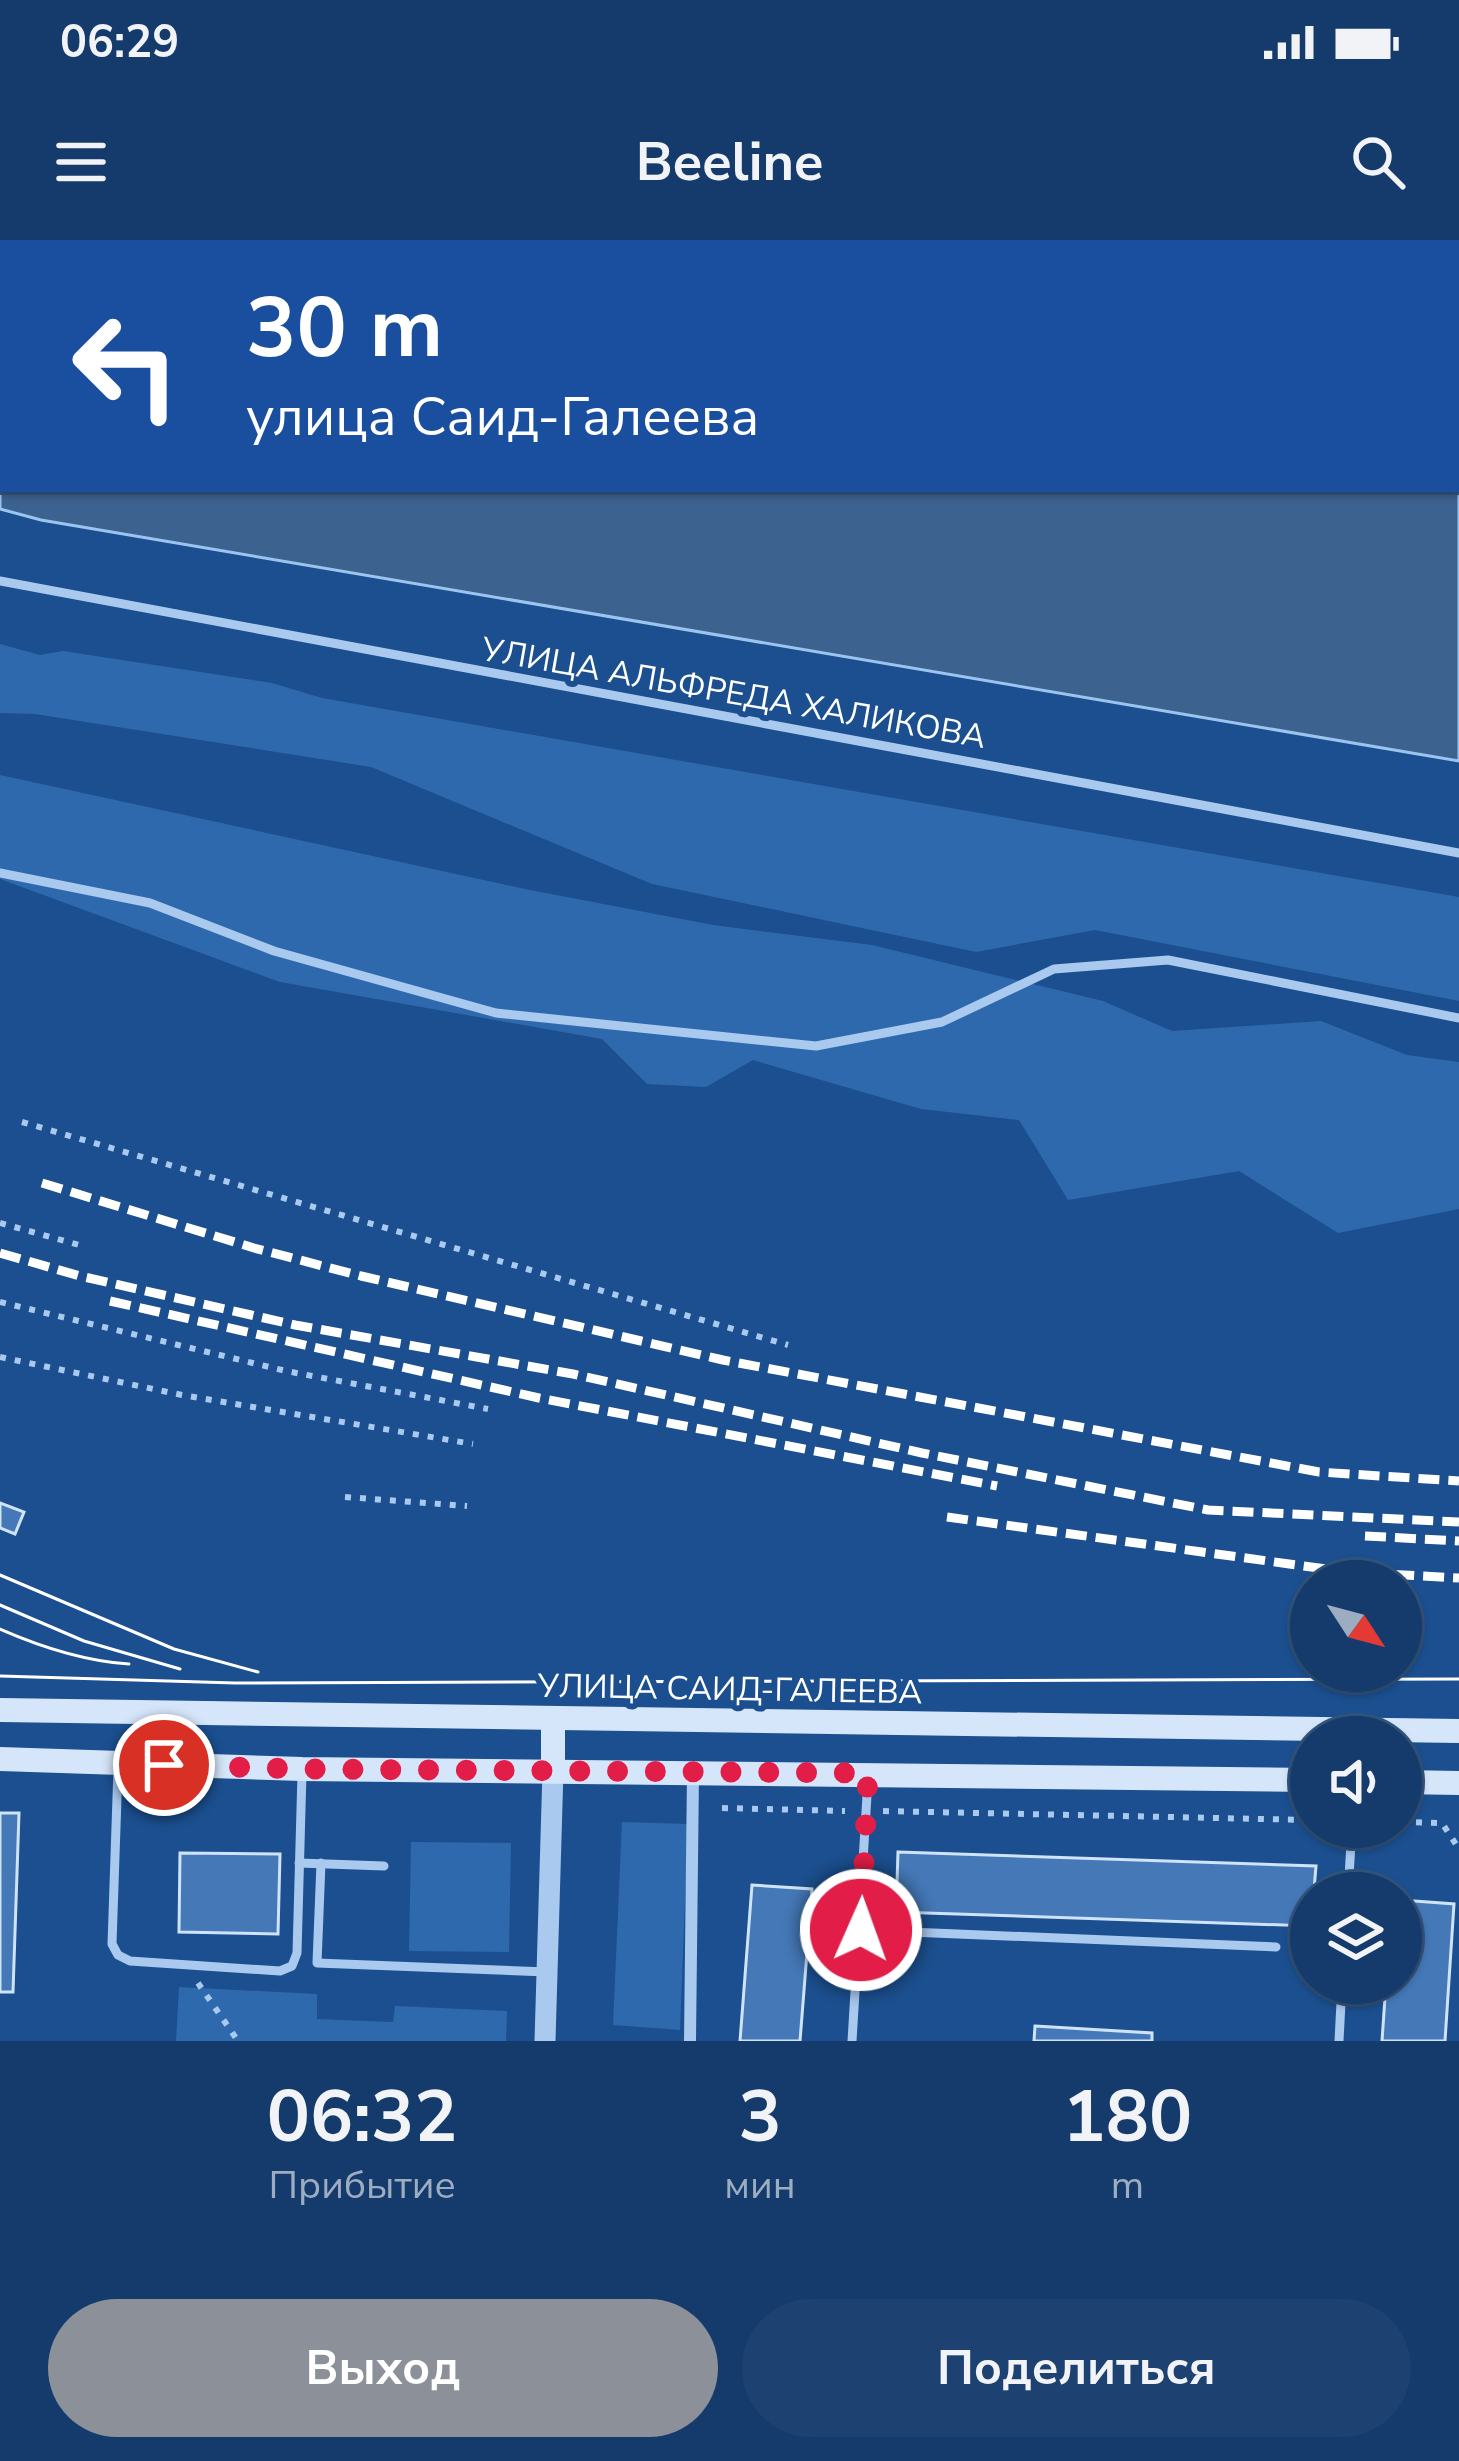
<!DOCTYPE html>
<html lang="ru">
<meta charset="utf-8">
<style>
body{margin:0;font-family:"Nunito Sans",sans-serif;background:#1d4271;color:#f1f3f6;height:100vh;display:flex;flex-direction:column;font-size:45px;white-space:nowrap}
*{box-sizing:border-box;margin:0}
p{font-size:39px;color:#9dadc1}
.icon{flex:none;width:66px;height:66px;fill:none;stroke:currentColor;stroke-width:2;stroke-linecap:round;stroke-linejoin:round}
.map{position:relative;height:1801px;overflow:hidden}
.side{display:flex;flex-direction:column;background:#143b6b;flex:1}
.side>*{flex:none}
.hud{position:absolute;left:0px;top:0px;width:1461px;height:252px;box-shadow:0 3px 9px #0004,0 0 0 3px #33557e;background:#1a4fa0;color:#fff;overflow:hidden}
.needle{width:78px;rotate:126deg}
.buttons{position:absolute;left:1290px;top:1320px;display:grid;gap:24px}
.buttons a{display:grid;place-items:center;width:132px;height:132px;border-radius:50%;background:#143b6b;box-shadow:0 3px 9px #0004,0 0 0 3px #33557e;font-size:60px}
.pin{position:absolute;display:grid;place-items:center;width:102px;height:102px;color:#fff;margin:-51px;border:6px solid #fff;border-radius:50%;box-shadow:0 3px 12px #0007}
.me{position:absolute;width:132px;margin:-66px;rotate:2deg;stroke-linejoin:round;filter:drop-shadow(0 0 9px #0008)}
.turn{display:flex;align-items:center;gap:42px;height:252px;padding:0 48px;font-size:54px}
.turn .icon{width:156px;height:156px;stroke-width:2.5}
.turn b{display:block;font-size:84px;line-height:102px}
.eta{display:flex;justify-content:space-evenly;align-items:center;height:204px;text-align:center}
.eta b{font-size:72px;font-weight:700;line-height:84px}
.primary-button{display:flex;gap:24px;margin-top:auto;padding:24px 48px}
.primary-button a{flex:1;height:138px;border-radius:72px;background:#8c9099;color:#fff;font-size:48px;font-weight:700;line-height:138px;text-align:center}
.primary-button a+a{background:#1d4271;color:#f1f3f6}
.status{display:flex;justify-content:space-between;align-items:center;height:84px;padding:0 60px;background:#143b6b;direction:ltr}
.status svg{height:33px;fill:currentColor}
header{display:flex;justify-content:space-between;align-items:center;height:156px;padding:0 48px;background:#143b6b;font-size:54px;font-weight:700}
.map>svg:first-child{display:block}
.green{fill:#2e69ad}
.water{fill:#3c6290;stroke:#9cc4f0;stroke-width:3;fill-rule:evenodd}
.building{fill:#4478b7;stroke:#cfe3fa;stroke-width:3}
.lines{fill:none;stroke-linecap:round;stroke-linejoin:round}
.path{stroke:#a9c9ee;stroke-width:6;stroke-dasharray:6 9;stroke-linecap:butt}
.service{stroke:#a9c9ee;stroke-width:9}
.minor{stroke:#a9c9ee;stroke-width:12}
.tertiary{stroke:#a9c9ee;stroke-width:21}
.secondary{stroke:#d6e6fa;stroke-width:24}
.tram{stroke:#fff;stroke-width:3}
.rail{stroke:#fff;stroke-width:9;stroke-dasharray:21 9;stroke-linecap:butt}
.route{stroke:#e11d48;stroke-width:21;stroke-dasharray:0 37.8}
.labels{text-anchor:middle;stroke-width:12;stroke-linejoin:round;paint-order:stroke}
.street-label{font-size:33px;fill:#fff;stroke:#1b4f8f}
</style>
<div class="status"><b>06:29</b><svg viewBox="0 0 49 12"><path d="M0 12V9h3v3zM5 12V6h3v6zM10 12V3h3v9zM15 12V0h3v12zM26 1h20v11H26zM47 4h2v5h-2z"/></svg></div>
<header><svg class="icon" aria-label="menu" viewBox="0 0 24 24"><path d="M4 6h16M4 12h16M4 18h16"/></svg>Beeline<svg class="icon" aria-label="search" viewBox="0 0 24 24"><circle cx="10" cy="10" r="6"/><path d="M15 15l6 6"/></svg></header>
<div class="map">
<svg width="1459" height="1801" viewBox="0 0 1459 1801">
<rect width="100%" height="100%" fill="#1b4f8f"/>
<!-- green -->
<g class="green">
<path d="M 0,404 L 40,415 L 63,411 L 272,443 L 322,458 L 1459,657 L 1459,761 L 1095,690 L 976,712 L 652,644 L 371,527 L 35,474 L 0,473 Z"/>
<path d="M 0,535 L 525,649 L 713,685 L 872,705 L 1103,761 L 1172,791 L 1321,781 L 1407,815 L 1459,822 L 1459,969 L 1338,993 L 1239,931 L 1068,960 L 1019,880 L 921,869 L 753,820 L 706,847 L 647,844 L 602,799 L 280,742 L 0,639 Z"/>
<path d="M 622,1582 L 688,1584 L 680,1790 L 613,1785 Z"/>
<path d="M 411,1602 L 511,1603 L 509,1712 L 409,1711 Z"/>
<path d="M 179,1747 L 317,1754 L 317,1779 L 393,1782 L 395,1766 L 507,1771 L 506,1801 L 176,1801 Z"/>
</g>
<!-- water -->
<path class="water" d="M 0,0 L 1459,0 L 1459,521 L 41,280 L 0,269 ZM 3,3 L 1458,3 L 1458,249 L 3,249 Z"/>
<!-- building -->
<g class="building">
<path d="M 0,1263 L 24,1272 L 15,1294 L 0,1288 Z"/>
<path d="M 0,1573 L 19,1573 L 13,1752 L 0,1752 Z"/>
<path d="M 898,1612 L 1316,1626 L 1311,1686 L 896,1672 Z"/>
<path d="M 180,1613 L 280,1614 L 278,1694 L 179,1692 Z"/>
<path d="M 752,1645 L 812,1649 L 800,1801 L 740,1801 Z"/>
<path d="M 1401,1660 L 1454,1664 L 1445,1801 L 1382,1801 L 1386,1743 L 1401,1743 Z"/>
<path d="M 1035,1786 L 1152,1793 L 1152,1801 L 1034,1801 Z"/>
</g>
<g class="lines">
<!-- path -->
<g class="path">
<path d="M 22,882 L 788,1105"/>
<path d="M 0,983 L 83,1006"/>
<path d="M 0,1062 L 286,1131 L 488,1169"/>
<path d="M 0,1117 L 182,1155 L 473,1204"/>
<path d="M 345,1257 L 467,1266"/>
<path d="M 722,1568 L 845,1571"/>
<path d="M 883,1571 L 1311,1580"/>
<path d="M 1401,1582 L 1442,1583 L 1459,1609"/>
<path d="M 198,1743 L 238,1801"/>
</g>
<!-- service -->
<g class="service">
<path d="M 0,341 L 1459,613"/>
<path d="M 0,633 L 150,663 L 274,711 L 496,773 L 640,788 L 816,806 L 942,782 L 1054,729 L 1168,720 L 1459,778"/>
<path d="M 118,1528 L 112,1704 L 118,1715 L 130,1721 L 280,1731 L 292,1726 L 297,1713 L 302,1533"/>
<path d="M 299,1623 L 384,1626"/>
<path d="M 321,1623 L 317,1723 L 547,1732"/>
<path d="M 1348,1653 L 1352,1587"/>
<path d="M 861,1690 L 1276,1707"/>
<path d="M 852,1801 L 868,1539"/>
<path d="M 1339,1801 L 1342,1743"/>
</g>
<!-- minor -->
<path class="minor" d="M 690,1801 L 693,1533"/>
<!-- tertiary -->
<path class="tertiary" d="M 545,1801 L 553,1530"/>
<!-- secondary -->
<g class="secondary">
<path d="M 0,1470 L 1459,1491"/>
<path d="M 0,1519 L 302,1529 L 1311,1540"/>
<path d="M 553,1530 L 553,1478"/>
<path d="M 1401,1542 L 1459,1543"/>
</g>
<!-- tram -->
<g class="tram">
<path d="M 0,1335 L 174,1409 L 258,1432"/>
<path d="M 0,1365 L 84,1401 L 180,1429"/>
<path d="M 0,1389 C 41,1407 85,1421 129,1424"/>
<path d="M 0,1436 L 235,1443 L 1459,1439"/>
</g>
<!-- rail -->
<g class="rail">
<path d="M 42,943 L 254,1008 L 361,1036 L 723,1120 L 1319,1232 L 1459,1241"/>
<path d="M 0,1013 L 80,1036 L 295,1085 L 573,1134 L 922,1213 L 1208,1270 L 1459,1282"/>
<path d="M 110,1061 L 539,1158 L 997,1246"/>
<path d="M 947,1277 L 1348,1332 L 1459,1338"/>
<path d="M 1365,1296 L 1459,1301"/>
</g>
</g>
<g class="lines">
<!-- route -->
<path class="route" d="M 164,1525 L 302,1529 L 868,1533 L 861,1690"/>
</g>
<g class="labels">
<!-- street labels -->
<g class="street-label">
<text transform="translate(734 452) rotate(10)" y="12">УЛИЦА АЛЬФРЕДА ХАЛИКОВА</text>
<text transform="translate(730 1448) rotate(1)" y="12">УЛИЦА САИД-ГАЛЕЕВА</text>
</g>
</g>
</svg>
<div class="buttons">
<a><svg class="needle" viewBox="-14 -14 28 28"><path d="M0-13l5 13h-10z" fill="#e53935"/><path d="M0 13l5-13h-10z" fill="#9dadc1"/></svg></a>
<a><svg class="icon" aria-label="sound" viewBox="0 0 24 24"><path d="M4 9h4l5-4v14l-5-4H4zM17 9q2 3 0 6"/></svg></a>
<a><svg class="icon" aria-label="layers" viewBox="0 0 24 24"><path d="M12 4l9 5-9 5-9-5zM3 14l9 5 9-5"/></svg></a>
</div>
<div class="pin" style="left:164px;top:1525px;background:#d93025"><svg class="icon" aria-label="arrive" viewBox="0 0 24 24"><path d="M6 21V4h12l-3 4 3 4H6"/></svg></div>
<svg class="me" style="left:861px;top:1690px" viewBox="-20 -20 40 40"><circle r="17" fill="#e11d48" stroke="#fff" stroke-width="3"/><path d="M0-11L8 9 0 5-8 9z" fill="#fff"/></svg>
<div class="hud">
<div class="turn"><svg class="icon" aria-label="left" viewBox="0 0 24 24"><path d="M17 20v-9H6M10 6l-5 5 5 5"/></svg><div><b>30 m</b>улица Саид-Галеева</div></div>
</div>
</div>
<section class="side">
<div class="eta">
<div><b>06:32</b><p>Прибытие</p></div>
<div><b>3</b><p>мин</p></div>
<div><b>180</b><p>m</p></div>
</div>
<div class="primary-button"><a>Выход</a><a>Поделиться</a></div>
</section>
